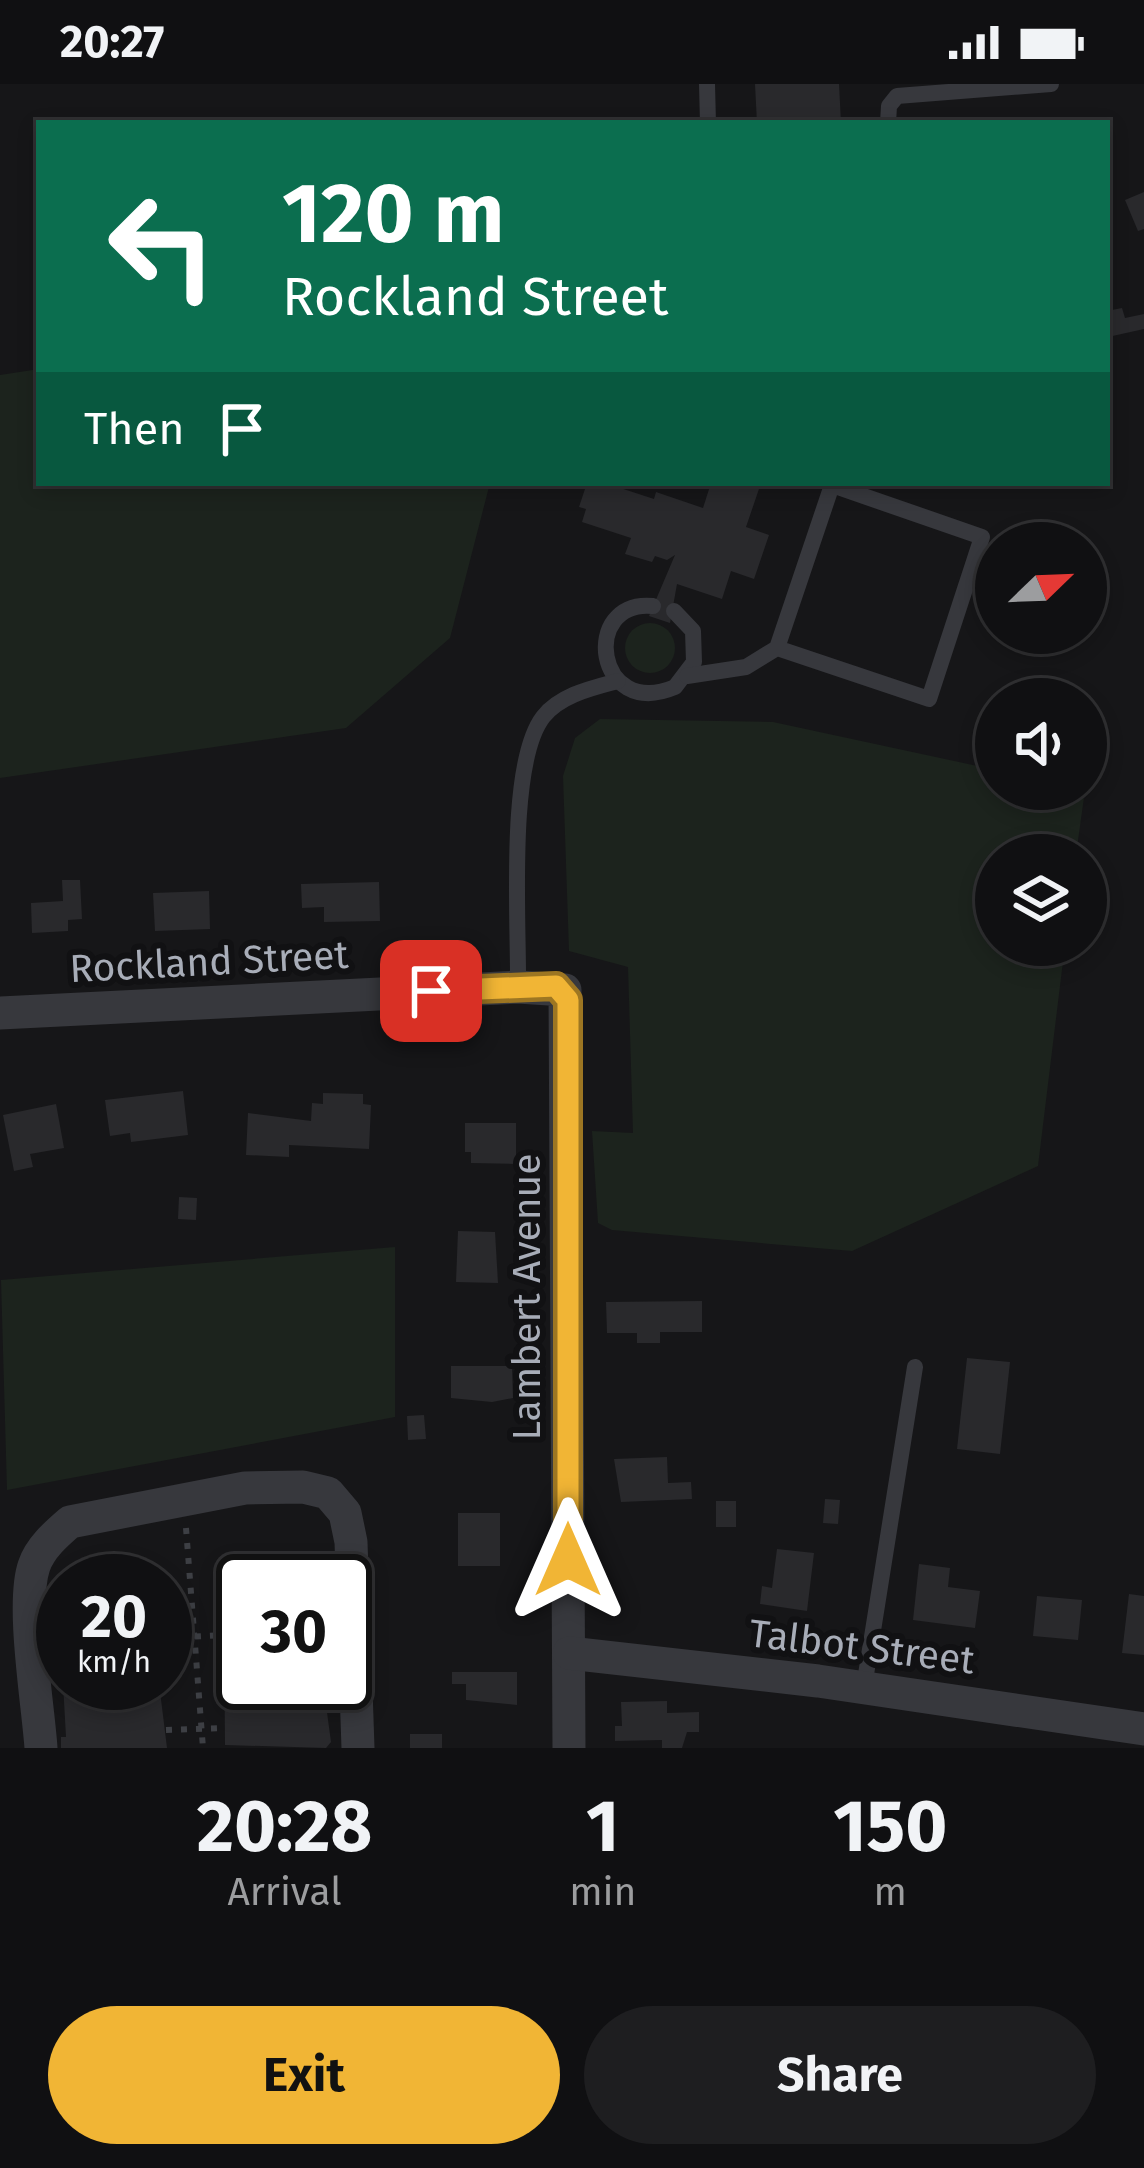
<!DOCTYPE html>
<style>
body{margin:0;font-family:"Fira Sans",sans-serif;background:#1e1e20;color:#f1f3f6;height:100vh;display:flex;flex-direction:column;font-size:45px;white-space:nowrap}
*{box-sizing:border-box;margin:0}
p{font-size:39px;color:#9c9d9f}
.icon{flex:none;width:66px;height:66px;fill:none;stroke:currentColor;stroke-width:2;stroke-linecap:round;stroke-linejoin:round}
.map{position:relative;height:1664px;overflow:hidden}
.panel{display:flex;flex-direction:column;background:#101012;flex:1}
.panel>*{flex:none}
.banner{position:absolute;left:36px;top:36px;width:1074px;height:366px;border-radius:0px;box-shadow:0 6px 18px #0003,0 0 0 3px #303032;background:#0b6e4f;color:#fff;overflow:hidden}
.needle{width:78px;rotate:67deg}
.controls{position:absolute;left:975px;top:438px;display:grid;gap:24px}
.controls a{display:grid;place-items:center;width:132px;height:132px;border-radius:50%;background:#101012;box-shadow:0 6px 18px #0003,0 0 0 3px #303032;font-size:60px}
.speed{position:absolute;left:36px;top:1470px;display:flex;gap:24px;font-size:60px;font-weight:700;text-align:center}
.speed>*{display:grid;place-content:center;width:156px;height:156px;border-radius:50%;background:#101012;box-shadow:0 6px 18px #0003,0 0 0 3px #303032;line-height:1}
.speed small{font-size:30px;font-weight:400}
.speed .limit{border:6px solid #111;border-radius:18px;background:#fff;color:#111}
.pin{position:absolute;display:grid;place-items:center;width:102px;height:102px;color:#fff;margin:-51px;border-radius:24px;box-shadow:0 6px 18px #0006}
.me{position:absolute;width:132px;margin:-66px;rotate:0deg;stroke-linejoin:round;filter:drop-shadow(0 0 9px #0008)}
.turn{display:flex;align-items:center;gap:42px;height:252px;padding:0 48px;font-size:54px}
.turn .icon{width:156px;height:156px;stroke-width:2.5}
.turn b{display:block;font-size:84px;line-height:102px}
.then{display:flex;align-items:center;height:114px;padding:0 48px;background:#0003;gap:24px;font-size:45px}
.eta{display:flex;justify-content:space-evenly;align-items:center;height:204px;text-align:center}
.eta b{font-size:72px;font-weight:700;line-height:84px}
.button{display:flex;gap:24px;margin-top:auto;padding:24px 48px}
.button a{flex:1;height:138px;border-radius:72px;background:#f1b535;color:#111;font-size:48px;font-weight:700;line-height:138px;text-align:center}
.button a+a{background:#1e1e20;color:#f1f3f6}
.status{display:flex;justify-content:space-between;align-items:center;height:84px;padding:0 60px;background:#101012;direction:ltr}
.status svg{height:33px;fill:currentColor}
.map>svg:first-child{display:block}
.green{fill:#1c231d}
.building{fill:#29292c}
.lines{fill:none;stroke-linecap:round;stroke-linejoin:round}
.path{stroke:#3d3f44;stroke-width:6;stroke-dasharray:6 9;stroke-linecap:butt}
.lane{stroke:#37383d;stroke-width:16}
.street{stroke:#37383d;stroke-width:33}
.route-casing{stroke:#9d7622;stroke-width:30}
.route{stroke:#f1b535;stroke-width:21}
.labels{text-anchor:middle;stroke-width:12;stroke-linejoin:round;paint-order:stroke}
.street-label{font-size:39px;fill:#a8adb8;stroke:#111113}
</style>
<div class="status"><b>20:27</b><svg viewBox="0 0 49 12"><path d="M0 12V9h3v3zM5 12V6h3v6zM10 12V3h3v9zM15 12V0h3v12zM26 1h20v11H26zM47 4h2v5h-2z"/></svg></div>
<div class="map">
<svg width="1144" height="1664" viewBox="0 0 1144 1664">
<rect width="100%" height="100%" fill="#161618"/>
<!-- green -->
<g class="green">
<path d="M 39,285 L 39,399 L 490,399 L 450,554 L 346,644 L 0,694 L 0,291 Z"/>
<circle cx="650" cy="564" r="25"/>
<path d="M 600,635 L 773,638 L 996,686 L 996,705 L 1085,706 L 1076,771 L 996,771 L 996,861 L 1065,861 L 1038,1082 L 852,1167 L 612,1146 L 598,1139 L 592,1047 L 633,1049 L 628,883 L 569,867 L 563,692 L 575,654 Z"/>
<path d="M 395,1163 L 395,1333 L 7,1406 L 1,1196 Z"/>
</g>
<!-- building -->
<g class="building">
<path d="M 755,0 L 839,0 L 841,39 L 757,39 Z"/>
<path d="M 1144,108 L 1144,145 L 1138,147 L 1125,116 Z"/>
<path d="M 1122,224 L 1125,234 L 1144,230 L 1144,245 L 1108,253 L 1107,227 Z"/>
<path d="M 587,399 L 605,399 L 654,415 L 656,408 L 703,424 L 711,399 L 761,399 L 746,443 L 769,451 L 754,495 L 731,487 L 722,515 L 677,500 L 670,539 L 649,532 L 675,471 L 667,476 L 655,472 L 652,478 L 625,470 L 631,454 L 582,438 L 586,425 L 579,423 Z"/>
<path d="M 62,796 L 80,796 L 82,835 L 68,836 L 68,847 L 32,849 L 31,819 L 63,817 Z"/>
<path d="M 379,798 L 380,837 L 324,838 L 324,823 L 302,824 L 301,800 Z"/>
<path d="M 209,807 L 210,845 L 155,847 L 153,809 Z"/>
<path d="M 183,1007 L 188,1051 L 131,1058 L 130,1049 L 110,1052 L 105,1016 Z"/>
<path d="M 323,1009 L 363,1010 L 363,1020 L 371,1021 L 369,1065 L 289,1061 L 289,1073 L 246,1071 L 248,1029 L 311,1037 L 312,1019 L 323,1020 Z"/>
<path d="M 56,1020 L 64,1064 L 30,1070 L 33,1083 L 14,1087 L 3,1031 Z"/>
<path d="M 465,1039 L 516,1039 L 516,1080 L 471,1079 L 471,1068 L 465,1068 Z"/>
<path d="M 179,1113 L 197,1114 L 196,1136 L 178,1135 Z"/>
<path d="M 458,1147 L 495,1148 L 498,1199 L 456,1198 Z"/>
<path d="M 702,1217 L 702,1248 L 660,1248 L 660,1259 L 637,1259 L 637,1249 L 607,1249 L 606,1218 Z"/>
<path d="M 967,1274 L 1010,1278 L 1000,1370 L 957,1365 Z"/>
<path d="M 451,1282 L 512,1282 L 513,1314 L 492,1318 L 451,1314 Z"/>
<path d="M 424,1331 L 426,1355 L 408,1356 L 407,1332 Z"/>
<path d="M 667,1373 L 668,1399 L 691,1398 L 692,1415 L 621,1418 L 614,1375 Z"/>
<path d="M 825,1415 L 840,1416 L 838,1440 L 823,1439 Z"/>
<rect x="716" y="1417" width="20" height="26"/>
<rect x="458" y="1429" width="42" height="53"/>
<path d="M 777,1465 L 814,1469 L 807,1527 L 760,1520 L 762,1502 L 772,1504 Z"/>
<path d="M 919,1480 L 950,1484 L 948,1503 L 980,1507 L 975,1544 L 913,1536 Z"/>
<path d="M 243,1505 L 243,1599 L 323,1599 L 331,1658 L 326,1664 L 225,1661 L 224,1543 L 217,1543 L 217,1524 L 223,1524 L 222,1506 Z"/>
<path d="M 1129,1510 L 1144,1512 L 1144,1571 L 1122,1569 Z"/>
<path d="M 1037,1512 L 1082,1516 L 1078,1556 L 1033,1552 Z"/>
<path d="M 58,1515 L 63,1515 L 63,1552 L 54,1553 Z"/>
<path d="M 452,1588 L 517,1588 L 517,1621 L 466,1616 L 466,1600 L 452,1600 Z"/>
<path d="M 63,1599 L 159,1599 L 167,1664 L 61,1664 L 61,1653 L 66,1653 Z"/>
<path d="M 667,1617 L 667,1629 L 699,1628 L 699,1648 L 687,1648 L 682,1664 L 662,1664 L 662,1656 L 615,1657 L 615,1642 L 622,1642 L 621,1618 Z"/>
<rect x="410" y="1650" width="32" height="14"/>
</g>
<g class="lines">
<!-- path -->
<g class="path">
<path d="M 186,1444 L 203,1664"/>
<path d="M 165,1554 L 224,1551"/>
<path d="M 166,1646 L 225,1644"/>
</g>
<!-- lane -->
<g class="lane">
<path d="M 707,0 L 708,39"/>
<path d="M 888,39 L 889,22 L 897,12 L 1051,0"/>
<path d="M 653,522 C 580,515 595,637 675,603 L 694,578 L 693,547 L 674,527"/>
<path d="M 687,592 L 746,583 L 777,564 L 929,615 L 982,453 L 832,401 L 777,564"/>
<path d="M 518,903 C 519,841 507,680 543,633 C 560,611 592,604 618,597"/>
<path d="M 864,1603 L 915,1283"/>
</g>
<!-- street -->
<g class="street">
<path d="M 0,929 L 518,903 L 565,906 L 569,1664"/>
<path d="M 569,1569 L 818,1597 L 1144,1645"/>
<path d="M 41,1664 C 38,1620 21,1520 34,1482 C 40,1464 56,1450 70,1438 L 245,1404 L 303,1403 L 328,1409 L 345,1429 L 351,1458 L 358,1664"/>
</g>
</g>
<g class="lines">
<defs>
<path id="route" d="M 431,907 L 556,902 L 568,916 L 568,1476"/>
</defs>
<!-- route casing -->
<use href="#route" class="route-casing"/>
<!-- route -->
<use href="#route" class="route"/>
</g>
<g class="labels">
<!-- street labels -->
<g class="street-label">
<text transform="translate(209 877) rotate(-3)" y="14">Rockland Street</text>
<text transform="translate(526 1213) rotate(-90)" y="14">Lambert Avenue</text>
<text transform="translate(862 1562) rotate(7)" y="14">Talbot Street</text>
</g>
</g>
</svg>
<div class="controls">
<a><svg class="needle" viewBox="-14 -14 28 28"><path d="M0-13l5 13h-10z" fill="#e53935"/><path d="M0 13l5-13h-10z" fill="#9c9d9f"/></svg></a>
<a><svg class="icon" aria-label="sound" viewBox="0 0 24 24"><path d="M4 9h4l5-4v14l-5-4H4zM17 9q2 3 0 6"/></svg></a>
<a><svg class="icon" aria-label="layers" viewBox="0 0 24 24"><path d="M12 4l9 5-9 5-9-5zM3 14l9 5 9-5"/></svg></a>
</div>
<div class="speed"><div>20<small>km/h</small></div><div class="limit">30</div></div>
<div class="pin" style="left:431px;top:907px;background:#d93025"><svg class="icon" aria-label="arrive" viewBox="0 0 24 24"><path d="M6 21V4h12l-3 4 3 4H6"/></svg></div>
<svg class="me" style="left:568px;top:1476px" viewBox="-20 -20 40 40"><path d="M0-17L14 15 0 8-14 15z" fill="#f1b535" stroke="#fff" stroke-width="4"/></svg>
<div class="banner">
<div class="turn"><svg class="icon" aria-label="left" viewBox="0 0 24 24"><path d="M17 20v-9H6M10 6l-5 5 5 5"/></svg><div><b>120 m</b>Rockland Street</div></div>
<div class="then">Then<svg class="icon" aria-label="arrive" viewBox="0 0 24 24"><path d="M6 21V4h12l-3 4 3 4H6"/></svg></div>
</div>
</div>
<section class="panel">
<div class="eta">
<div><b>20:28</b><p>Arrival</p></div>
<div><b>1</b><p>min</p></div>
<div><b>150</b><p>m</p></div>
</div>
<div class="button"><a>Exit</a><a>Share</a></div>
</section>
